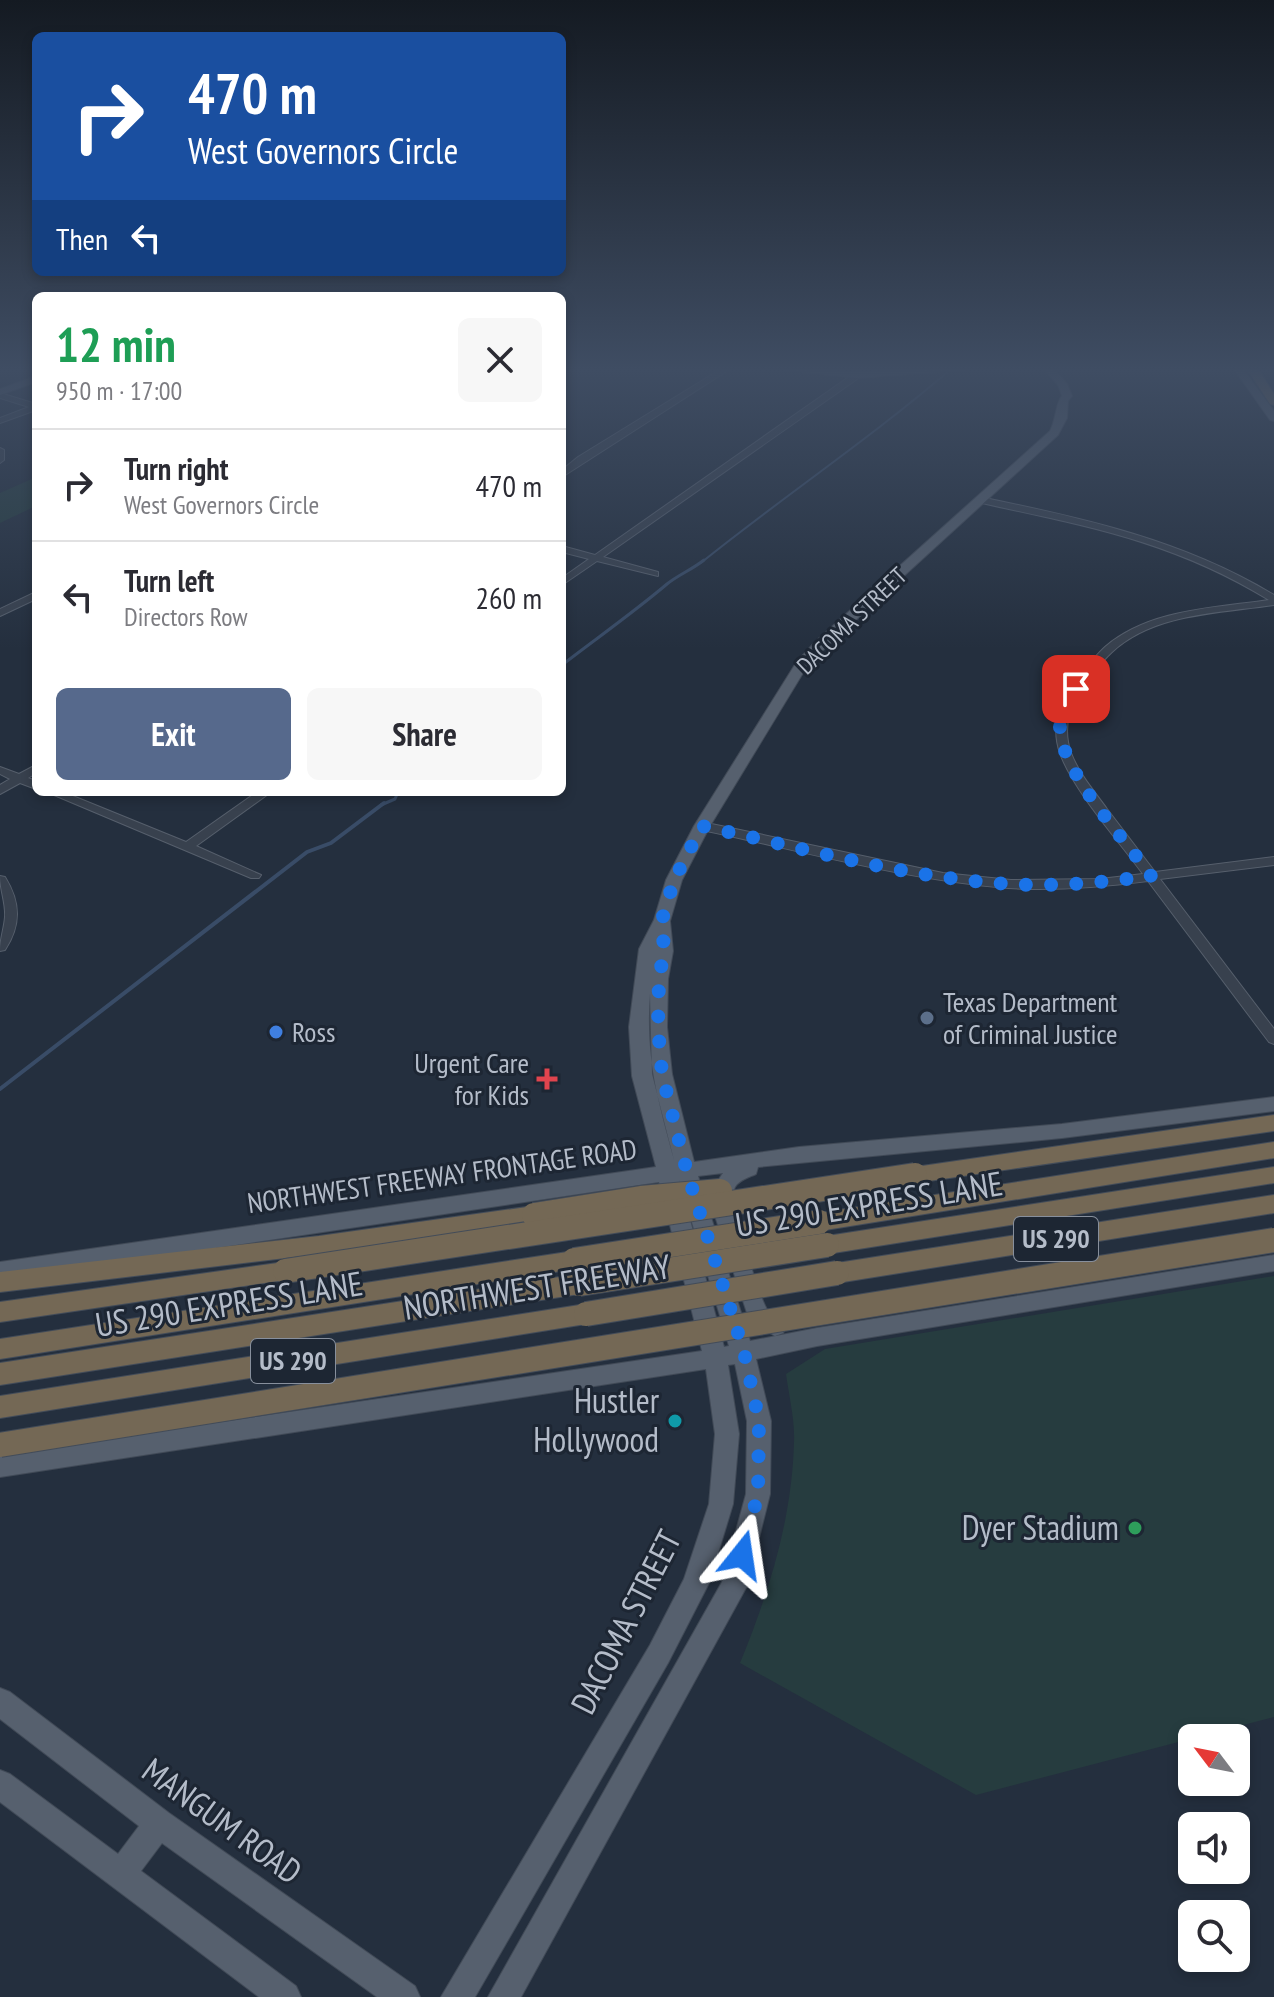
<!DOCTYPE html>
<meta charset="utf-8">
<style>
body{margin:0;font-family:"PT Sans Narrow",sans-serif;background:#f7f7f7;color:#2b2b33;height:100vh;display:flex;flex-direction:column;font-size:30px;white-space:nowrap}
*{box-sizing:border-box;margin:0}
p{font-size:26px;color:#7c7c81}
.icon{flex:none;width:44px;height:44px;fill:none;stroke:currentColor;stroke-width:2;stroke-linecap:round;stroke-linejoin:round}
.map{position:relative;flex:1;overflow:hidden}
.drawer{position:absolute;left:32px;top:292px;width:534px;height:504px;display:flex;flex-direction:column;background:#fff;border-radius:12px;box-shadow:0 4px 12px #0003}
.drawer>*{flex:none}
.top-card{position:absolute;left:32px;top:32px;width:534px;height:244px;border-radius:12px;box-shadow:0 4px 12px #0003;background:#1a4fa0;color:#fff;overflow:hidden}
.needle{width:52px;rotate:302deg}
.fabs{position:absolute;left:1178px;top:1724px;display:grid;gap:16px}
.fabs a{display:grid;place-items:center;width:72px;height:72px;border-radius:12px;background:#fff;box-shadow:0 4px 12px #0003;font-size:40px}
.pin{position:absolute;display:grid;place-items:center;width:68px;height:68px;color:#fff;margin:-34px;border-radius:16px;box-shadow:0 4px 12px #0006}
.me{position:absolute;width:88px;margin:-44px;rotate:15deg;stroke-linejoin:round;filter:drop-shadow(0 0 6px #0008)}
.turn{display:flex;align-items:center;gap:28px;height:168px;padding:0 24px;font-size:36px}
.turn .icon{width:104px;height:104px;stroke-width:2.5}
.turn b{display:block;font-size:56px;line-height:68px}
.then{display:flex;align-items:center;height:76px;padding:0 24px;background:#0003;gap:16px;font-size:30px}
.round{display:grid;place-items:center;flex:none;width:84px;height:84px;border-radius:12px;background:#f7f7f7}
.head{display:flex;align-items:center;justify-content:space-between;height:136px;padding:0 24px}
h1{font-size:48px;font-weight:700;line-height:60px;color:#1e9e55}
.action{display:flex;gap:16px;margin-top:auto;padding:16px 24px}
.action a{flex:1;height:92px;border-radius:12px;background:#56698c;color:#fff;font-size:32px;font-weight:700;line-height:92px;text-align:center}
.action a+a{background:#f7f7f7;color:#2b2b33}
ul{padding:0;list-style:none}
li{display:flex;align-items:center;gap:24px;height:112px;padding:0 24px;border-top:2px solid #e1e1e2}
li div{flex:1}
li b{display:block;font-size:30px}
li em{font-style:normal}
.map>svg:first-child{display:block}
.green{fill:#263c3f}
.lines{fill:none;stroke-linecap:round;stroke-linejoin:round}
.stream-far2{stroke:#394c67;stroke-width:2}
.stream-far1{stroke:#394c67;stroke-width:3}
.stream{stroke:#394c67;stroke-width:4}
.minor-casing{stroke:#565f6c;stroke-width:2}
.major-casing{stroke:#414a57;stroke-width:2}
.highway-casing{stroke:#434c59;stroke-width:2}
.minor{fill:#38414e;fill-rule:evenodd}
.major{fill:#56606e;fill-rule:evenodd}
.highway{fill:#746855;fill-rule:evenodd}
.highway-bridge-casing{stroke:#434c59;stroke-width:26;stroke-linecap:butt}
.highway-bridge{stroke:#746855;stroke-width:24}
.route{stroke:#1a73e8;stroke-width:14;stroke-dasharray:0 25.2}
.service-dot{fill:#5c6f8a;stroke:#1d2633;stroke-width:3}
.shop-dot{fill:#3f7fe0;stroke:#1d2633;stroke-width:3}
.health-dot{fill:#e0444e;stroke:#1d2633;stroke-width:3}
.culture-dot{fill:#0f9aa8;stroke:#1d2633;stroke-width:3}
.leisure-dot{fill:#2e9e5b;stroke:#1d2633;stroke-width:3}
.labels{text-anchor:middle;stroke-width:6;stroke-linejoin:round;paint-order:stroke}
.far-street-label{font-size:24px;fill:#b4bcc9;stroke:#1d2633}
.shield{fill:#1d2633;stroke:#878f9c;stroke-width:2}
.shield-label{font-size:26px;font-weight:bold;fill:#b4bcc9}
.poi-label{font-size:28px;fill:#b4bcc9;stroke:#1d2633;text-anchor:start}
.street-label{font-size:28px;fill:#b4bcc9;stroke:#1d2633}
.near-street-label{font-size:34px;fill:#b4bcc9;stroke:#1d2633}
.near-poi-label{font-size:34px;fill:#b4bcc9;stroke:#1d2633;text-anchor:end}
</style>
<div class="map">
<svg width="1274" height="1997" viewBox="0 0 1274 1997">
<rect width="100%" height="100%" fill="#242f3e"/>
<!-- green -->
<g class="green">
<path d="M 36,477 L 36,506 L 0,523 L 0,493 Z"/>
<path d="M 1274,1276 L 1274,1717 L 976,1795 L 740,1663 C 769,1592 792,1520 794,1442 C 795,1420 789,1396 786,1374 L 825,1349 Z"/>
</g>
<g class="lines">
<!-- stream-far2 -->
<path class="stream-far2" d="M 702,562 C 784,496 871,438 951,369"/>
<!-- stream-far1 -->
<g class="stream-far1">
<path d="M 562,665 C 597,638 634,612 667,584 C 678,575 693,569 704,560"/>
<path d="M 381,805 L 395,799 L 398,792"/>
</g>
<!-- stream -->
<path class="stream" d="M 0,1089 L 307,852 L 331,843 L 384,803"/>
<defs>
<g id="minor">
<path d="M 721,369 L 730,369 L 562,477 L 562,470 L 578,457 Z"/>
<path d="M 852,369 L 860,369 L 860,377 L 603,557 L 658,572 L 658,576 L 597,561 L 562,585 L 562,578 L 589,559 L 562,552 L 562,546 L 595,555 L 853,374 Z"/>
<path d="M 0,393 L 36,404 L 36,410 L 0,423 L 0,418 L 29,407 L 0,398 Z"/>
<path d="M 0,448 L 4,450 L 4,460 L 0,463 Z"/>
<path d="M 980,497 C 1083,518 1183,540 1274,595 L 1274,605 C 1221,613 1154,613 1112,652 C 1103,660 1096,670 1089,680 C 1071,702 1061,725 1071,753 C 1079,774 1094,791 1107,809 C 1123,830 1139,851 1155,872 L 1274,857 L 1274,865 L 1160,879 L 1274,1029 L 1274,1044 L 1269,1042 L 1148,881 C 1102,887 1055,891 1008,888 C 907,880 802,851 702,830 L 696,826 L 702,822 L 943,873 L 1011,880 L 1100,879 L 1143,874 C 1119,841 1073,790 1060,753 C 1051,727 1059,705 1074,684 C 1083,672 1094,657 1105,647 C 1149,609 1215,608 1269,600 C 1171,540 1085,526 977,502 L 977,498 Z"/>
<path d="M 36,592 L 36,599 L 0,616 L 0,609 Z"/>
<path d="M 36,765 L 36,773 L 28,778 L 36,781 L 36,789 L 20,783 L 0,794 L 0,785 L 10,779 L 0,774 L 0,767 L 19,774 Z"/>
<path d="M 47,792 L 63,792 L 186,842 L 257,792 L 271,792 L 196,846 L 261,875 L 259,878 L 251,878 Z"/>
<path d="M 0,876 L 5,877 C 21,903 21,925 5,950 L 0,951 C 0,939 4,929 5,917 C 6,903 0,890 0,876 Z"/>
</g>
<g id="major">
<path d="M 778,369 L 857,372 L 974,369 L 857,378 Z"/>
<path d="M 1044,369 L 1054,369 L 1067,384 L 1072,396 L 1068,401 L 1067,418 L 1058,435 L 825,648 L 806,668 L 710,826 L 682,880 L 670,921 L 673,951 L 668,979 L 667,1027 L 672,1074 L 694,1162 L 799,1147 L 1062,1124 L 1274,1097 L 1274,1111 L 1062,1138 L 758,1167 L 756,1174 C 750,1177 739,1180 735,1187 C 728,1197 759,1299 768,1311 C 774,1318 782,1318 786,1327 L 783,1333 L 775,1336 L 751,1322 L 748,1316 L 714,1213 L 713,1188 L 723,1173 L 698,1176 L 750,1341 L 817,1328 L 1274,1255 L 1274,1271 L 817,1346 L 756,1359 L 771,1421 L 770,1494 L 747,1586 L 521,1997 L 488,1997 L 722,1582 L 746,1494 L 747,1421 L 735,1364 L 728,1365 L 739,1434 L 733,1504 L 709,1583 L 668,1663 L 475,1997 L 441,1997 L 650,1645 L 684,1579 L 709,1504 L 715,1434 L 706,1369 L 0,1477 L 0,1455 L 702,1351 L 659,1182 L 0,1280 L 0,1262 L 656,1167 L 632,1076 L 629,1027 L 639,949 L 654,920 L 666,880 L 694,826 L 796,663 L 815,642 L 1050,431 C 1056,420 1056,402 1062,396 L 1058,385 ZM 650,994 L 652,1074 L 674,1160 C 658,1101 645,1056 650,994 ZM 679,1179 L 729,1346 L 724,1347 Z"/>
<path d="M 1234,369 L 1243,369 L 1274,411 L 1274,421 L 1270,420 Z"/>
<path d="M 36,376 L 36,382 L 0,395 L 0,389 Z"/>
<path d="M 0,1688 L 10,1692 L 169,1813 L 415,1986 L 420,1997 L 377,1997 L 162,1843 L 141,1871 L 296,1986 L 301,1997 L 259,1997 L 0,1802 L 0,1770 L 10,1774 L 118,1854 L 139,1826 L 0,1719 Z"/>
</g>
<g id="highway">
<path d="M 1247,369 L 1258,369 L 1274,394 L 1274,405 L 1270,404 Z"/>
<path d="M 1274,1115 L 1274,1131 L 915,1183 L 907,1181 L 904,1175 L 907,1169 L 915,1167 Z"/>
<path d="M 1274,1142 L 1274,1158 L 819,1231 L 811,1228 L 807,1222 L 811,1216 L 819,1213 Z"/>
<path d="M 1274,1167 L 1274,1183 L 827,1254 L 819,1251 L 815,1245 L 819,1239 L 827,1236 Z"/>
<path d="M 1274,1195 L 1274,1213 L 837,1283 L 828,1280 L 825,1273 L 828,1266 L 837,1263 Z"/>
<path d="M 534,1206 L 542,1209 L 546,1215 L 542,1221 L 534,1224 L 319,1254 L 0,1292 L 0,1272 L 319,1236 Z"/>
<path d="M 574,1251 L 582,1253 L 586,1260 L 582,1267 L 574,1269 L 0,1359 L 0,1339 Z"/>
<path d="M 285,1262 L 294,1264 L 297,1271 L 294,1278 L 285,1280 L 0,1322 L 0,1302 Z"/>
<path d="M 579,1274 L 588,1277 L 591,1284 L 588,1291 L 579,1294 L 0,1385 L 0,1363 Z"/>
<path d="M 586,1304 L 595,1307 L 598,1314 L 595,1321 L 586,1324 L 0,1418 L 0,1396 Z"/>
</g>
</defs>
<!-- minor casing -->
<use href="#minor" class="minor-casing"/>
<!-- major casing -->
<use href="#major" class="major-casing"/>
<!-- highway casing -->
<use href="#highway" class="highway-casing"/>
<!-- minor -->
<use href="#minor" class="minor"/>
<!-- major -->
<use href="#major" class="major"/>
<!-- highway -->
<use href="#highway" class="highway"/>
<defs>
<g id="highway-bridge">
<path d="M 534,1215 L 641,1198 L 720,1191"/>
<path d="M 574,1260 L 819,1222"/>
<path d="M 285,1271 L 915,1175"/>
<path d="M 579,1284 L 827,1245"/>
<path d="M 586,1314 L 837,1273"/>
<path d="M 0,1445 L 1274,1240"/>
</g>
</defs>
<!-- highway-bridge casing -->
<use href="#highway-bridge" class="highway-bridge-casing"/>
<!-- highway-bridge -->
<use href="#highway-bridge" class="highway-bridge"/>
</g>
<!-- sky -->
<linearGradient id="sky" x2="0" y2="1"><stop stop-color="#141a22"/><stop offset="0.57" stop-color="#3f4d63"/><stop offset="1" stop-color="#3f4d63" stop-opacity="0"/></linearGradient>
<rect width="1274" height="649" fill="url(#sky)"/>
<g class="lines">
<!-- route -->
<path class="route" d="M 742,1555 L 758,1494 L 759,1421 L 744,1352 L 687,1172 L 662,1074 L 658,1027 L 659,979 L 664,951 L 662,920 L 674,880 L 702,826 C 803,848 906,878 1010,884 C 1057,887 1105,882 1151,876 C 1125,839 1061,772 1060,728 C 1059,714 1068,700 1076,689"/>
</g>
<!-- markers -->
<circle class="service-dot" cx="927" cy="1018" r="8"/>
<circle class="shop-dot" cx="276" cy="1032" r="8"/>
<path class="health-dot" d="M543 1067h8v8h8v8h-8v8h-8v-8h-8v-8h8z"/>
<circle class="culture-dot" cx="675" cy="1421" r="8"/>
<circle class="leisure-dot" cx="1135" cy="1528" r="8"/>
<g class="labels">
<!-- far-street labels -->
<g class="far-street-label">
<text transform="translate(852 621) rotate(-44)" y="8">DACOMA STREET</text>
</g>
<!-- shield labels -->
<g class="shield">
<rect x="1014" y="1217" width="84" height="44" rx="6"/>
<rect x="251" y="1339" width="84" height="44" rx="6"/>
</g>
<g class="shield-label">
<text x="1056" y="1248">US 290</text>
<text x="293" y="1370">US 290</text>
</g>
<!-- poi labels -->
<g class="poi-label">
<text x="943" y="1012">Texas Department<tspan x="943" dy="32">of Criminal Justice</tspan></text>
<text x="292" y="1042">Ross</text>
<text x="529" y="1073" text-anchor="end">Urgent Care<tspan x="529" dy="32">for Kids</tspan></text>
</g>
<!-- street labels -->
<g class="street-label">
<text transform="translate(442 1176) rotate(-8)" y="10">NORTHWEST FREEWAY FRONTAGE ROAD</text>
</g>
<!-- near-street labels -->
<g class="near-street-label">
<text transform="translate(869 1204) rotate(-9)" y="12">US 290 EXPRESS LANE</text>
<text transform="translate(537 1287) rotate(-9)" y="12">NORTHWEST FREEWAY</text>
<text transform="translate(229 1304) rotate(-9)" y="12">US 290 EXPRESS LANE</text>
<text transform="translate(626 1622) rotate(-63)" y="12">DACOMA STREET</text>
<text transform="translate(222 1821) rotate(36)" y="12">MANGUM ROAD</text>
</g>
<!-- near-poi labels -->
<g class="near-poi-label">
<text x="659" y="1413">Hustler<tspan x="659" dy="39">Hollywood</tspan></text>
<text x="1119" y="1540">Dyer Stadium</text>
</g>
</g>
</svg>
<div class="fabs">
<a><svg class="needle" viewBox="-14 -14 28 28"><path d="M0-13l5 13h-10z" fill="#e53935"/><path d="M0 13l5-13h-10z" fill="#7c7c81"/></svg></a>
<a><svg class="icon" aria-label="sound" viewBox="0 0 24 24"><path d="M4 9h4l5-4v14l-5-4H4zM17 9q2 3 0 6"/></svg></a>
<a><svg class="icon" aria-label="search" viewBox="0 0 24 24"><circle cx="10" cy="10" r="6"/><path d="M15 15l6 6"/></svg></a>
</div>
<div class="pin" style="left:1076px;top:689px;background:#d93025"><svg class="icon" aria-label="arrive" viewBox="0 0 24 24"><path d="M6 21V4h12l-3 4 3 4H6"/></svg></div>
<svg class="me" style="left:742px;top:1555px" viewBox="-20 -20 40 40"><path d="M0-17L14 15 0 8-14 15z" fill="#1a73e8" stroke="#fff" stroke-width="4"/></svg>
<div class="top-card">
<div class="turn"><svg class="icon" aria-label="right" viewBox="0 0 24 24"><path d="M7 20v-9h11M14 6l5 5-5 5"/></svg><div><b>470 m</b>West Governors Circle</div></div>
<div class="then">Then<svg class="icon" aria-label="left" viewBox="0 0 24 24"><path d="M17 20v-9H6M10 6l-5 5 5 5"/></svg></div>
</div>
<section class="drawer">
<div class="head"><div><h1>12 min</h1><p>950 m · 17:00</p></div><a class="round"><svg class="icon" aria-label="close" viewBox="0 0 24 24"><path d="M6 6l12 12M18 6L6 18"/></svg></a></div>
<ul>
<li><svg class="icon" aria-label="right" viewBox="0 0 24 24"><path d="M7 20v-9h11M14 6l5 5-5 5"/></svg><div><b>Turn right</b><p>West Governors Circle</p></div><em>470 m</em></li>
<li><svg class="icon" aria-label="left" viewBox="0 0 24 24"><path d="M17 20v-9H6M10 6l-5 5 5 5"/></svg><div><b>Turn left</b><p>Directors Row</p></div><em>260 m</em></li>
</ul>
<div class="action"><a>Exit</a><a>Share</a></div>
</section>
</div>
